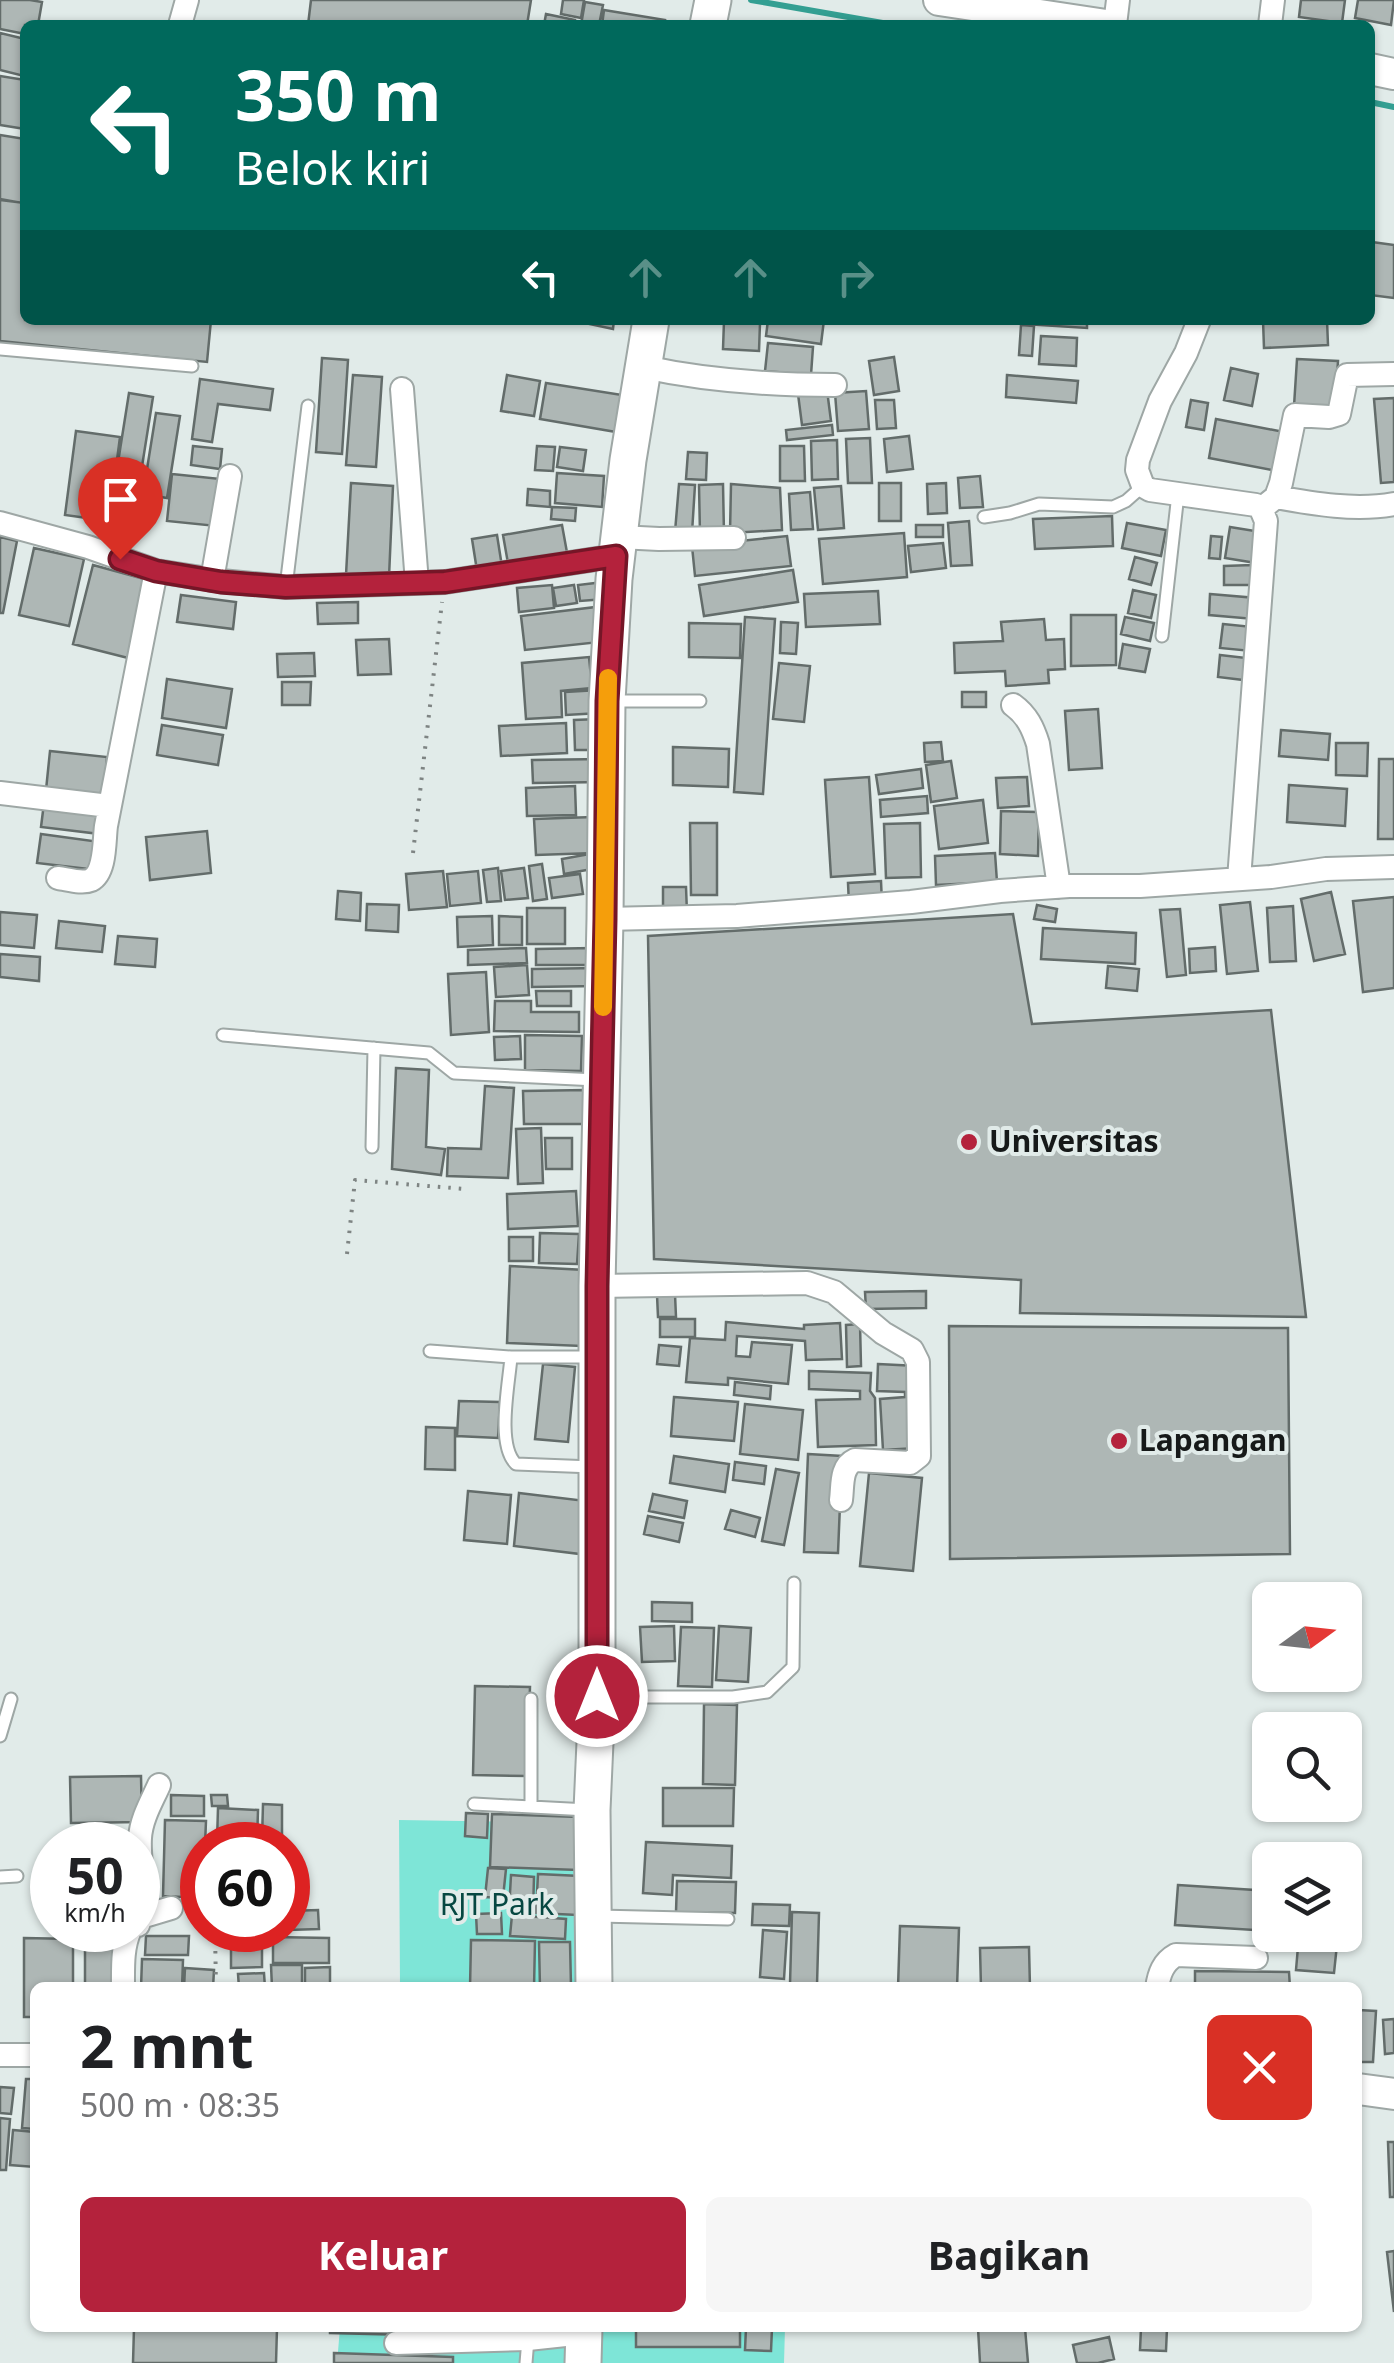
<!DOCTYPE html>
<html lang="id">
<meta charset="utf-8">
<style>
:root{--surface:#fff;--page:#f6f6f6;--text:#202124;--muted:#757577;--accent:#b4223c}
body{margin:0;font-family:"Noto Sans",sans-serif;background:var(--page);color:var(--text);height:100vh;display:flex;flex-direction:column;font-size:38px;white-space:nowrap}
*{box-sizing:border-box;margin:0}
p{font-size:32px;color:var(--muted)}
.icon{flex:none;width:55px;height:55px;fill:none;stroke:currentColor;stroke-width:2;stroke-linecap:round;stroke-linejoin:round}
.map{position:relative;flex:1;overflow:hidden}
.panel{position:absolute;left:30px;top:1982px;width:1332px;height:350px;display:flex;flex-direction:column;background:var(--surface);border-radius:15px;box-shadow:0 2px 8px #0004}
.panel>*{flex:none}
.banner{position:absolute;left:20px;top:20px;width:1355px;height:305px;border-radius:15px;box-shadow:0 2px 8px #0004;background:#00695c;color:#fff;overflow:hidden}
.needle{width:65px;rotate:75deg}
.fabs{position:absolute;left:1252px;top:1582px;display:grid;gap:20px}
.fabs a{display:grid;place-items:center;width:110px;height:110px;border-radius:15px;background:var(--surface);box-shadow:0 2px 8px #0004;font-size:50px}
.speed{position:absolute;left:30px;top:1822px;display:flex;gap:20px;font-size:50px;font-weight:700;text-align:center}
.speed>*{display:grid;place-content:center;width:130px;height:130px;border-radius:50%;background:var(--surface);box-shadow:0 2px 8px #0004;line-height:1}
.speed small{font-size:25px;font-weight:400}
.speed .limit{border:15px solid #d22;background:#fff;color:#111}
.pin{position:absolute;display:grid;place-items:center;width:85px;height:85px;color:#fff;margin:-102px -42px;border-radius:50% 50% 50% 0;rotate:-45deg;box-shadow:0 0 10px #0007}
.pin .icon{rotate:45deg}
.me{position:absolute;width:110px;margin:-55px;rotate:0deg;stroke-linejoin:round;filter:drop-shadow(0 0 8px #0008)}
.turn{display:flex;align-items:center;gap:35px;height:210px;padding:0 50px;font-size:45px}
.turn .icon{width:130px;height:130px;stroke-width:2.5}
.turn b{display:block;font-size:70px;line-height:85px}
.lanes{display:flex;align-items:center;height:95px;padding:0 50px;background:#0003;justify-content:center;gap:50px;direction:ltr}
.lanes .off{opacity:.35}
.round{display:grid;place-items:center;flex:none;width:105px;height:105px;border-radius:15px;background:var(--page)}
.summary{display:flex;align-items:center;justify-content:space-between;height:170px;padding:0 50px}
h1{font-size:60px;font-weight:700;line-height:75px}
.action{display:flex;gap:20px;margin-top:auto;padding:20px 50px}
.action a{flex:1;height:115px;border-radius:15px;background:var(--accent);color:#fff;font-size:40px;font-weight:700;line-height:115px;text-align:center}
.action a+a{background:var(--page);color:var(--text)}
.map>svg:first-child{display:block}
.green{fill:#7ee5d7}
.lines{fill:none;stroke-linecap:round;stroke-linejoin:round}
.stream{stroke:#339f92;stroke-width:6}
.building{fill:#aeb7b5;stroke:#636c6a;stroke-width:2.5}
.lane-casing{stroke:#9ea7a5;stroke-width:15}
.street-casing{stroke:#9ea7a5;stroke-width:26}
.secondary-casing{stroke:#9ea7a5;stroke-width:34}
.primary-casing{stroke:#9ea7a5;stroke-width:39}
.path{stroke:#7e8483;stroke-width:4;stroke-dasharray:2.5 8;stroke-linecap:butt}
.lane{stroke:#fff;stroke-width:11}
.street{stroke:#fff;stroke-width:22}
.secondary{stroke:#fff;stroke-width:30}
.primary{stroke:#fff;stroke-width:35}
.route-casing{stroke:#751627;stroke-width:25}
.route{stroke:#b4223c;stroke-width:18}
.slow{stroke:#f59e0b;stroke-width:18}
.poi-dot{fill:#b4223c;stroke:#e1ebe9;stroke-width:4}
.labels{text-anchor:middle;stroke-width:8;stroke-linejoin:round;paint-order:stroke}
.poi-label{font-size:30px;font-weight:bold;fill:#161919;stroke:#e1ebe9;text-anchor:start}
.park-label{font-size:30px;fill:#064741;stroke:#e1ebe9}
</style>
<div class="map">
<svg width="1394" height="2363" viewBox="0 0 1394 2363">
<rect width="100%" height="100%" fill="#e1ebe9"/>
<path class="green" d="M399,1820L592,1823L589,1987H400Z
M340,2328H785L784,2363H337Z"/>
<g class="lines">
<path class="stream" d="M751,0L894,25
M1370,102L1394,107"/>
</g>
<path class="building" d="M0,0H30L42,2L38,25H25V34L0,29Z
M311,0H531L527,25H308Z
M563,0H584L581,18L561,14Z
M1301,0H1345L1342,23L1299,17Z
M1358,0H1394L1391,25L1355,18Z
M585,2L603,5L599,25H581Z
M604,10L665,20L664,25H602Z
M546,14L575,20V25H544Z
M0,33L25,39L24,76L0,70Z
M0,76L25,80V129L0,125Z
M0,135L25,139V184L22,203L0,199Z
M0,200L25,203V320H211L207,362L0,341Z
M1372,242L1394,245V298L1370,295Z
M571,320H614L613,329Z
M768,320H824L821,344L766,336Z
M1006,320H1087V328L1006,323Z
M1263,320H1327L1328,345L1264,348Z
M724,321L760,323L759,351L723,349Z
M1021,325L1034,326L1032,356L1019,355Z
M1041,336L1077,338L1076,366L1039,364Z
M768,343L813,347L811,375L765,371Z
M894,357L899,391L874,395L869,361Z
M322,358L348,360L342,454L316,452Z
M1297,359L1338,361L1335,409L1294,406Z
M1231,368L1258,374L1252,406L1224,400Z
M353,375L382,377L376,467L346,465Z
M507,375L540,381L534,416L501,411Z
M1007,375L1078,381L1076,403L1006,397Z
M200,379L273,389L270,410L218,404L212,442L192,439Z
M546,383L622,395L616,432L540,419Z
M827,390L831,421L802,425L798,394Z
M866,391L869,429L838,431L835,393Z
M129,393L153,397L140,479L116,475Z
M1394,398V482L1381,483L1374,399Z
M875,400H894L896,428L877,429Z
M1191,400L1208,403L1204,430L1186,427Z
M156,413L180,416L167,498L143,494Z
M1216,419L1284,432L1277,471L1209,458Z
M832,425L833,435L787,440L786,430Z
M76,431L120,437L109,521L65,515Z
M909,436L913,469L887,472L884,439Z
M870,438L872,483H848L846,439Z
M837,440L838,479L812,480L811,441Z
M193,446L222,449L220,469L191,465Z
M537,446L555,447L553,471L535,470Z
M780,446H804L805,481H780Z
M560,447L586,450L583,471L557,467Z
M688,452L707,453L706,480L686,479Z
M557,473L604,476L602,507L555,503Z
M172,474L221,479L216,526L167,521Z
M980,476L983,507L960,508L958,478Z
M351,483L393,486L389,577L346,575Z
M879,483H901V521H879Z
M946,483L947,513L928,514L927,484Z
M679,484L695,485L692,533L675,532Z
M723,484L724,534H700L699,485Z
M731,484L780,488L782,530L730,533Z
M841,486L844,528L818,530L814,488Z
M528,489L550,491V507L527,505Z
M810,492L813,529L791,530L789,494Z
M552,507L576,508L575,521L551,519Z
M1112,516L1113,546L1035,549L1033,519Z
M969,521L972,565L951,566L948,523Z
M1127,523L1166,530L1161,556L1122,548Z
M562,525L568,558L509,569L503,535Z
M916,525H943V537H916Z
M1230,527L1261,532L1256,563L1225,558Z
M904,533L907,577L823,584L819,539Z
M497,535L503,573L478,577L472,539Z
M787,536L791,566L695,576L692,546Z
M1211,536L1222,537L1220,559L1209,558Z
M0,537L17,541L3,613H0Z
M943,543L946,568L911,572L908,546Z
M34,548L84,559L69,626L19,615Z
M1135,557L1157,563L1151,585L1129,579Z
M93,565L148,580L128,658L73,644Z
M1252,565V585H1224V566Z
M793,570L798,602L704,616L699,585Z
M604,582L605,599L580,601L578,585Z
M552,585L554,608L519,612L517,588Z
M574,585L577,603L556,606L553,588Z
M1133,590L1156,595L1151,618L1128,613Z
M878,591L880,624L806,627L804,594Z
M1210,594L1256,598L1254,619L1209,615Z
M181,595L236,602L233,629L177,622Z
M358,602V623L318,624L317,603Z
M596,607L600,642L525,650L521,616Z
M1071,615H1116V665L1071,666Z
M745,617L775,619L763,794L734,792Z
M1125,617L1154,623L1150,641L1121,634Z
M1044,619L1046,640L1064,639L1065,669L1048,670L1049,683L1006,686L1005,671L955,673L954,643L1003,641L1001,622Z
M781,622L798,623L796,654L780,653Z
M689,623L741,624L740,658L689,657Z
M1223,624L1253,627L1251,651L1220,648Z
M389,639L391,674L358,675L356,640Z
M1123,644L1150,649L1145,672L1119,668Z
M314,653L315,676L278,677L277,654Z
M1220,655L1255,659L1252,681L1218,677Z
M589,657L592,688L561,691L562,717L526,719L522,663Z
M779,663L810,666L804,722L773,719Z
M167,679L232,689L226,728L162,718Z
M282,682H311L310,705H282Z
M599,690L600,713L566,715L565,692Z
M962,692H986V707H962Z
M1098,709L1102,768L1069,770L1065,711Z
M599,719L600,750H575L574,720Z
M566,723L567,753L501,756L499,726Z
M162,725L223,735L218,765L157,755Z
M1281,730L1330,734L1328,760L1279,756Z
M941,742L943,761L925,762L924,743Z
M1336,743H1368L1367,776L1336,775Z
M673,747L729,749L728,787L673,785Z
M50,751L107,757L104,796L46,790Z
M602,759L603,782L533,783L532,760Z
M1379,759H1394V839H1378Z
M951,761L957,798L931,802L926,765Z
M921,769L923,788L879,794L876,775Z
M869,777L875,874L831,877L825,780Z
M1027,777L1029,806L998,808L996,778Z
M1289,785L1347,789L1345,826L1287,822Z
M575,786L576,815L527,816L526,788Z
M927,796L928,813L881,817L880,800Z
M983,800L988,843L939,849L934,806Z
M44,803L103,810L100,834L41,827Z
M1001,811L1039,812L1038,856L1000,854Z
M593,817L595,853L536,855L534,819Z
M690,823H717V895H691Z
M920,823L921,877L886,878L884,824Z
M207,831L211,873L150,880L146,837Z
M41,834L100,842L97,870L37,863Z
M595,853L598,868L564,874L562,859Z
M995,853L997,882L936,885L935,856Z
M542,864L547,899L533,901L529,866Z
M498,868L501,901L487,902L483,870Z
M524,868L528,898L505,900L501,871Z
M443,871L447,907L409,910L406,874Z
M478,871L481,903L450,906L447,874Z
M580,874L583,894L552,898L549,878Z
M881,881L882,903L849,905L848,883Z
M663,887H686L687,913L663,914Z
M338,891L361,893L360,921L336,919Z
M1331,892L1345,954L1314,961L1301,899Z
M1394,897V988L1363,992L1353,901Z
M1250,902L1258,971L1227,974L1220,905Z
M367,904L399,905L398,932L366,930Z
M1037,905L1057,909L1055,922L1034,919Z
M1293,906L1296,961L1270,962L1267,908Z
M527,908H565V944H527Z
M1180,909L1186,975L1167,977L1160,910Z
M0,912L37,915L34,948L0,945Z
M1013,914L1032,1024L1271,1010L1306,1317L1020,1313L1021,1280L654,1259L648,936Z
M492,916L493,945L458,947L457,917Z
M499,916L522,917V945H499Z
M59,921L105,926L102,952L56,948Z
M1043,928L1136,933L1135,964L1041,959Z
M118,936L157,939L155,967L115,964Z
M1215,947L1216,971L1190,973L1189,949Z
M526,948L527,963L468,965V950Z
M593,948V965H536V949Z
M0,954L40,957L39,981L0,977Z
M527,965L529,995L496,997L494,967Z
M1108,966L1139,969L1137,991L1106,988Z
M597,968V986L532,987V969Z
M486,972L489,1032L451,1035L448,974Z
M536,991H571V1006H537Z
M495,1001H531V1012H579V1032L494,1031Z
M525,1035L582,1036L581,1071L525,1070Z
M520,1036L521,1059L495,1060L494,1037Z
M396,1068L429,1070L426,1147L445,1149L441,1175L392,1169Z
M485,1086L514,1088L508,1178L447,1176L448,1148L481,1149Z
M586,1090L587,1124H524L523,1091Z
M541,1128L543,1183L518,1184L516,1129Z
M545,1138H572V1169H546Z
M576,1191L578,1226L508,1229L507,1194Z
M540,1233L579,1234L577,1264L539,1263Z
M509,1237H533V1261H509Z
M510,1266L585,1270L582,1346L507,1343Z
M926,1291V1308L866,1309L865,1292Z
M675,1294L676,1317H658L657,1295Z
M660,1319H695V1337H660Z
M726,1322L804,1329V1325L840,1323L842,1359L806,1360L805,1341L737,1336L736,1356L750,1357L752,1342L792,1345L788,1384L728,1378V1385L686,1382L690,1338L725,1340Z
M860,1324L861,1366L847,1367L846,1325Z
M949,1326L1288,1328L1290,1554L950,1559Z
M659,1345L681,1347L679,1366L657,1364Z
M543,1364L575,1367L568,1442L535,1439Z
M878,1364L917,1366V1448L883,1450L880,1399L905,1397V1392L877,1391Z
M809,1371L871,1373L870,1391L875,1398L876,1445L818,1447L816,1400L860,1399V1391L809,1389Z
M735,1382L771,1386L770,1399L734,1395Z
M674,1397L738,1402L734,1441L671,1436Z
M459,1401L500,1402L498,1438L457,1436Z
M745,1404L803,1410L798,1460L740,1454Z
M426,1427L455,1428V1470L425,1469Z
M808,1454L842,1456L838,1553L804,1552Z
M674,1456L729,1464L725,1492L670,1483Z
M735,1462L766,1466L764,1484L733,1480Z
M776,1469L799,1473L784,1545L762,1541Z
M869,1473L922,1478L913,1571L860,1566Z
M468,1491L511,1495L507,1544L464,1540Z
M519,1493L586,1501L580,1554L514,1546Z
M653,1494L687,1501L684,1518L649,1511Z
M731,1510L760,1518L755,1537L725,1529Z
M648,1516L683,1523L679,1542L644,1534Z
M652,1602L692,1603V1622L652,1621Z
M674,1626L675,1661L642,1662L640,1627Z
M719,1626L751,1628L748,1682L716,1680Z
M681,1627L714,1628L712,1687L678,1686Z
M475,1686L530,1687L527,1776L473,1775Z
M704,1704L737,1705L735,1785L703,1784Z
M141,1776L142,1822L71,1823L70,1777Z
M663,1788H734L733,1826H663Z
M171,1795L204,1796V1816H171Z
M211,1795H227L228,1806H212Z
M263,1804L282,1805V1841L262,1840Z
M218,1808L258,1810L257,1843L217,1841Z
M466,1813L488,1814L487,1838L465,1836Z
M492,1814L579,1817L578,1870L490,1867Z
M165,1820L206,1821L205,1845H202V1898L163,1896Z
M646,1842L732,1846L731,1878L673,1875L672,1895L643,1893Z
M488,1868L506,1869L503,1898L485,1897Z
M538,1874L580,1876L578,1915L536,1913Z
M511,1875L534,1877L533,1912L509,1911Z
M677,1881L736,1882L735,1913L676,1912Z
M1178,1885L1270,1891V1931L1175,1925Z
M753,1904L790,1905L789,1926L752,1925Z
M318,1910L319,1929L288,1930V1911Z
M792,1912L819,1913L817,1985L790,1984Z
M501,1913L502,1934H477L476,1914Z
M512,1915L566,1919L565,1939L510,1936Z
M900,1926L959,1928L957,1988H898Z
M93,1930H122L121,1944L93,1945Z
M763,1930L787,1932L784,1979L760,1977Z
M231,1931H262V1967L231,1968Z
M1299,1935H1338L1334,1973L1296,1970Z
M146,1936H189L188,1955H145Z
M273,1937L329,1938V1963H273Z
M24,1938L73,1939V1988H35V2017H24Z
M471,1940L535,1941L534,1988H470Z
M539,1942H570L571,1987L540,1988Z
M1029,1947L1030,1988H981L980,1948Z
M85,1948H121V1984L85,1983Z
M142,1959L183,1960L182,1988H141Z
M271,1965H302V1988H272Z
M330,1967V1988H305V1968Z
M185,1968L214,1970L213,1988H184Z
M1195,1971L1289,1972L1290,1988H1195Z
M264,1973L265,1988H239L238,1974Z
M1358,2010L1376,2011L1373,2062H1358Z
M1394,2019V2053L1385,2054L1383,2020Z
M26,2079H35V2129L22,2128Z
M0,2087L14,2088L11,2114L0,2113Z
M0,2118L10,2119L6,2170H0Z
M13,2130L35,2132V2167L10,2165Z
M1388,2142H1394V2197H1390Z
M1394,2251V2312L1387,2252Z
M134,2328H277L276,2363H133Z
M330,2328H449V2336L330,2333Z
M636,2328H740V2347H636Z
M746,2328H772L771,2351L745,2350Z
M978,2328H1025L1028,2363H980Z
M1141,2328H1167L1166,2351L1140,2350Z
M1109,2337L1114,2359L1098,2363H1077L1073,2345Z
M334,2353L453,2357V2363H334Z"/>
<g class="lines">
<g class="lane-casing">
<path id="lane" d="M0,349L192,366
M984,517L1010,513L1039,504L1113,507L1126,501L1143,486
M286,587L308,406
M1162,636L1178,494
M611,701H700
M223,1035L429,1053L454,1073L597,1080
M372,1147L374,1048
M430,1351L511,1357H592
M511,1357C509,1384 496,1445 516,1464L593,1467
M601,1697H733L767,1692L793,1667L794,1583
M531,1699V1807
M0,1736L11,1699
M474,1804L588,1810
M0,1877L17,1876
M598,1916L728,1919
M526,2363L528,2339"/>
</g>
<g class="street-casing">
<path id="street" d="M180,25L187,0
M1115,25L1118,0
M1270,25L1273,0
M1199,320L1186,353L1160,401L1138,460L1137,470L1143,486L1150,490L1256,505L1261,509L1266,521L1239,879
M644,367C708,381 770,385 835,385
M402,389L417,583
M1276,497C1314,504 1356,511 1394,504
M1261,509L1276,497L1281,483L1295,415L1329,417L1339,414L1347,375L1394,374
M0,523L88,547L156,571L221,581L286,587L445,582L616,556
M619,537L659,539L734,538
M212,580L230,476
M1013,705C1027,715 1033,728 1038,744L1059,887
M0,793L109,806
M58,878C67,879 82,884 91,880C106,872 104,840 106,826L156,571
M605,919L737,916L911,902L1000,891L1069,886H1140L1271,877L1326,869L1394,867
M597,1286L807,1283L834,1292L883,1333L912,1350L918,1362L919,1456L910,1463L855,1460C840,1467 843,1486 841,1500
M141,1917L171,1908
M138,1925C150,1898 138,1867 140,1838C141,1819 152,1801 159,1785
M123,1988C123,1968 122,1947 130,1930
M1157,1988C1159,1974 1163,1962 1176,1955L1256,1958
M0,2055H35
M396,2343L528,2339L584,2333"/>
</g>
<g class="secondary-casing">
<path id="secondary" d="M939,0L1106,25
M1370,69L1394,74
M1358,2089L1394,2094"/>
</g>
<g class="primary-casing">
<path id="primary" d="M708,25L713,0
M594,1988L592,1810L597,1697V1286L605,919L607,701L614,579L628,460L651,320
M583,2363L584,2328"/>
</g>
<path class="path" d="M413,853L442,602
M347,1254L355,1180L465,1189
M287,1845V1843
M215,1930L216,1988"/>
<use href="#lane" class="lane"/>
<use href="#street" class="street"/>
<use href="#secondary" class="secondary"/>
<use href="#primary" class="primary"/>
</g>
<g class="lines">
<g class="route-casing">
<path id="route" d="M120,559L156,571L221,582L286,587L445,582L616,556L607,701L605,919L597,1286V1696"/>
</g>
<use href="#route" class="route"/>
<path class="slow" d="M603,1007L608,678"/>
</g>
<g class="poi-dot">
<circle cx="969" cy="1142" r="10"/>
<circle cx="1119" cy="1441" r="10"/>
</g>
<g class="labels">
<g class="poi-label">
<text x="989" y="1152">Universitas</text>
<text x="1139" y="1451">Lapangan</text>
</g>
<g class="park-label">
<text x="497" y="1915">RJT Park</text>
</g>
</g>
</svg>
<div class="fabs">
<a><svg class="needle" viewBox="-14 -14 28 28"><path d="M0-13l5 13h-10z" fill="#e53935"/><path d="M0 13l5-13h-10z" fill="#757577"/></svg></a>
<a><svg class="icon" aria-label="search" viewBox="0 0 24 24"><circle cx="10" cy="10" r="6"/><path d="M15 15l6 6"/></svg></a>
<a><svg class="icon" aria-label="layers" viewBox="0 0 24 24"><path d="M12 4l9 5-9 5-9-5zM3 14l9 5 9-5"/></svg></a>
</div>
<div class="speed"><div>50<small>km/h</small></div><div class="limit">60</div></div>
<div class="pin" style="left:120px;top:559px;background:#d93025"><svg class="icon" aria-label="arrive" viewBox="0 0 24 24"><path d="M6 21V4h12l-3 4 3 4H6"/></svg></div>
<svg class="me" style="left:597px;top:1696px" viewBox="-20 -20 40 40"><circle r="17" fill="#b4223c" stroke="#fff" stroke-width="3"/><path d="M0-11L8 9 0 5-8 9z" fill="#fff"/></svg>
<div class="banner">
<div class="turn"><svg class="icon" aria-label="left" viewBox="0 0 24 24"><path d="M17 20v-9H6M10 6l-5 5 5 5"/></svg><div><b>350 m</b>Belok kiri</div></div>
<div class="lanes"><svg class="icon" aria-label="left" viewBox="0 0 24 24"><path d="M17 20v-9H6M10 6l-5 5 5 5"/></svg><svg class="icon off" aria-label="ahead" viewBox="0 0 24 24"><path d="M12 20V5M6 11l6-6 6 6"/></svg><svg class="icon off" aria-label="ahead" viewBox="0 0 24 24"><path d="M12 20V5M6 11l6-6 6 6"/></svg><svg class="icon off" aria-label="right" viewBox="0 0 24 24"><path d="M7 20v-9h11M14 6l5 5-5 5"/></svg></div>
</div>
<section class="panel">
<div class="summary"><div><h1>2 mnt</h1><p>500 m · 08:35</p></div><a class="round" style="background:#d93025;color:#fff"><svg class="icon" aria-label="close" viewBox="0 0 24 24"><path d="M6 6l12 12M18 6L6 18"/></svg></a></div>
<div class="action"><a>Keluar</a><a>Bagikan</a></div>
</section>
</div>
